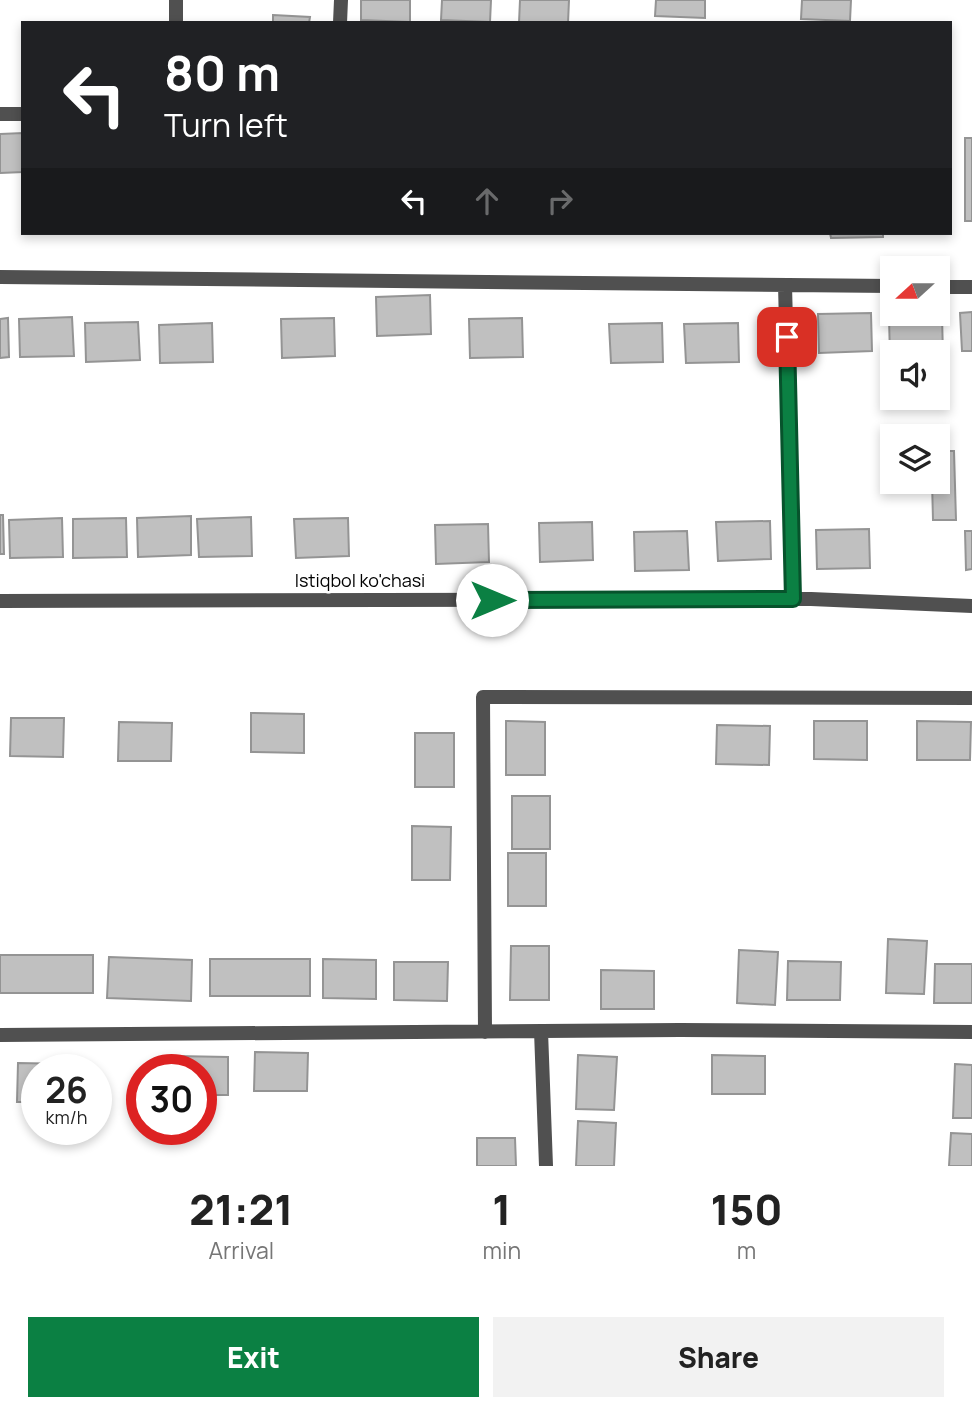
<!DOCTYPE html>
<style>
:root{--surface:#fff;--page:#f2f2f2;--text:#222;--muted:#767676;--accent:#0b8043}
body{margin:0;font-family:Manrope,sans-serif;background:var(--page);color:var(--text);height:100vh;display:flex;flex-direction:column;font-size:26px;white-space:nowrap}
*{box-sizing:border-box;margin:0}
p{font-size:23px;color:var(--muted)}
.icon{flex:none;width:38px;height:38px;fill:none;stroke:currentColor;stroke-width:2;stroke-linecap:round;stroke-linejoin:round}
.map{position:relative;height:1166px;overflow:hidden}
.side{display:flex;flex-direction:column;background:var(--surface);flex:1}
.side>*{flex:none}
.guide{position:absolute;left:21px;top:21px;width:931px;height:214px;border-radius:0px;box-shadow:0 4px 10px #0003;background:#202124;color:#fff;overflow:hidden}
.needle{width:46px;rotate:249deg}
.fabs{position:absolute;left:880px;top:256px;display:grid;gap:14px}
.fabs a{display:grid;place-items:center;width:70px;height:70px;border-radius:0px;background:var(--surface);box-shadow:0 4px 10px #0003;font-size:35px}
.speed{position:absolute;left:21px;top:1054px;display:flex;gap:14px;font-size:35px;font-weight:700;text-align:center}
.speed>*{display:grid;place-content:center;width:91px;height:91px;border-radius:50%;background:var(--surface);box-shadow:0 4px 10px #0003;line-height:1}
.speed small{font-size:18px;font-weight:400}
.speed .limit{border:10px solid #d22;background:#fff;color:#111}
.pin{position:absolute;display:grid;place-items:center;width:60px;height:60px;color:#fff;margin:-30px;border-radius:14px;box-shadow:0 4px 10px #0006}
.me{position:absolute;width:77px;margin:-38px;rotate:90deg;stroke-linejoin:round;filter:drop-shadow(0 0 5px #0008)}
.turn{display:flex;align-items:center;gap:24px;height:147px;padding:0 28px;font-size:32px}
.turn .icon{width:91px;height:91px;stroke-width:2.5}
.turn b{display:block;font-size:49px;line-height:60px}
.lanes{display:flex;align-items:center;height:66px;padding:0 28px;background:#0003;justify-content:center;gap:35px;direction:ltr}
.lanes .off{opacity:.35}
.eta{display:flex;justify-content:space-evenly;align-items:center;height:119px;text-align:center}
.eta b{font-size:42px;font-weight:800;line-height:49px}
.cta{display:flex;gap:14px;margin-top:auto;padding:14px 28px}
.cta a{flex:1;height:80px;border-radius:0px;background:var(--accent);color:#fff;font-size:28px;font-weight:800;line-height:80px;text-align:center}
.cta a+a{background:var(--page);color:var(--text)}
.map>svg:first-child{display:block}
.building{fill:#c0c0c0;stroke:#949494;stroke-width:2}
.lines{fill:none;stroke-linecap:round;stroke-linejoin:round}
.minor{stroke:#505050;stroke-width:14}
.route-casing{stroke:#07532c;stroke-width:18}
.route{stroke:#0b8043;stroke-width:12}
.labels{text-anchor:middle;stroke-width:5;stroke-linejoin:round;paint-order:stroke}
.street-label{font-size:18px;fill:#000;stroke:#fff}
</style>
<div class="map">
<svg width="972" height="1166" viewBox="0 0 972 1166">
<rect width="100%" height="100%" fill="#fff"/>
<path class="building" d="M361,0H410V22L361,20Z
M442,0H491L490,22L441,20Z
M520,0H569L568,23H519Z
M656,0H705V18L655,16Z
M802,0H851L850,21L801,19Z
M273,15L310,17L309,23H273Z
M23,133V172L0,173V134Z
M965,138H972V221H965Z
M830,233H883V237L831,238Z
M430,295L431,334L377,336L376,297Z
M972,312V351H962L960,313Z
M871,313L872,351L819,353L818,314Z
M942,316L943,355H938V352H892V356H890L889,318Z
M72,317L74,356L20,357L19,319Z
M8,318L9,357L0,358V319Z
M334,318L335,356L282,358L281,319Z
M522,318L523,357L470,358L469,319Z
M138,322L140,360L86,362L85,323Z
M212,323L213,362L160,363L159,325Z
M662,323L663,362L611,363L609,324Z
M738,323L739,362L686,363L684,324Z
M938,451H954L956,520H933L932,481H938Z
M0,515H3L4,554H0Z
M191,516V555L138,557L137,518Z
M251,517L252,556L199,557L197,519Z
M62,518L63,557L10,558L9,520Z
M126,518L127,557L73,558V519Z
M348,518L349,556L296,558L294,519Z
M770,521L771,559L718,561L716,522Z
M592,522L593,560L540,562L539,523Z
M488,524L489,562L436,564L435,525Z
M869,529L870,568L817,569L816,530Z
M687,531L689,570L635,571L634,532Z
M965,531H972V569L966,570Z
M251,713L304,714V753L251,752Z
M11,718H64L63,757L10,756Z
M506,721L545,722V775H506Z
M814,721H867V760L814,759Z
M917,721L971,722L970,760H917Z
M119,722L172,723L171,761H118Z
M717,725L770,726L769,765L716,764Z
M415,733H454V787H415Z
M512,796H550V849H512Z
M412,826L451,827L450,880H412Z
M508,853H546V906H508Z
M888,939L927,941L924,994L886,993Z
M511,946H549V1000H510Z
M739,950L778,952L775,1005L737,1003Z
M0,955H93V993H0Z
M109,957L192,960L191,1001L107,998Z
M210,959H310V996H210Z
M323,959L376,960V999L323,998Z
M788,961L841,962L840,1000H787Z
M394,962H448L447,1001L394,1000Z
M935,964H972V1003H934Z
M601,970L654,971V1009H601Z
M255,1052L308,1053L307,1091H254Z
M578,1055L617,1057L614,1110L576,1109Z
M712,1055L765,1056V1094H712Z
M175,1056L228,1057V1095H201V1069H175Z
M18,1063L71,1064V1069H37V1102H17Z
M955,1064L972,1065V1118H953Z
M578,1121L616,1123L614,1166H576Z
M951,1133L972,1134V1166H949Z
M477,1138H515L516,1166H477Z"/>
<g class="lines">
<path class="minor" d="M176,23V0
M340,23L341,0
M0,114H23
M0,277L892,286
M785,285L793,599
M938,287H972
M0,601L811,599L972,606
M541,1031L546,1166
M485,1032L483,697L972,698
M0,1035L680,1030L972,1032"/>
</g>
<g class="lines">
<g class="route-casing">
<path id="route" d="M492,600L793,599L787,337"/>
</g>
<use href="#route" class="route"/>
</g>
<g class="labels">
<g class="street-label">
<text x="360" y="587">Istiqbol ko'chasi</text>
</g>
</g>
</svg>
<div class="fabs">
<a><svg class="needle" viewBox="-14 -14 28 28"><path d="M0-13l5 13h-10z" fill="#e53935"/><path d="M0 13l5-13h-10z" fill="#767676"/></svg></a>
<a><svg class="icon" aria-label="sound" viewBox="0 0 24 24"><path d="M4 9h4l5-4v14l-5-4H4zM17 9q2 3 0 6"/></svg></a>
<a><svg class="icon" aria-label="layers" viewBox="0 0 24 24"><path d="M12 4l9 5-9 5-9-5zM3 14l9 5 9-5"/></svg></a>
</div>
<div class="speed"><div>26<small>km/h</small></div><div class="limit">30</div></div>
<div class="pin" style="left:787px;top:337px;background:#d93025"><svg class="icon" aria-label="arrive" viewBox="0 0 24 24"><path d="M6 21V4h12l-3 4 3 4H6"/></svg></div>
<svg class="me" style="left:492px;top:600px" viewBox="-20 -20 40 40"><circle r="19" fill="#fff"/><path d="M0-13L10 11 0 6-10 11z" fill="#0b8043"/></svg>
<div class="guide">
<div class="turn"><svg class="icon" aria-label="left" viewBox="0 0 24 24"><path d="M17 20v-9H6M10 6l-5 5 5 5"/></svg><div><b>80 m</b>Turn left</div></div>
<div class="lanes"><svg class="icon" aria-label="left" viewBox="0 0 24 24"><path d="M17 20v-9H6M10 6l-5 5 5 5"/></svg><svg class="icon off" aria-label="ahead" viewBox="0 0 24 24"><path d="M12 20V5M6 11l6-6 6 6"/></svg><svg class="icon off" aria-label="right" viewBox="0 0 24 24"><path d="M7 20v-9h11M14 6l5 5-5 5"/></svg></div>
</div>
</div>
<section class="side">
<div class="eta">
<div><b>21:21</b><p>Arrival</p></div>
<div><b>1</b><p>min</p></div>
<div><b>150</b><p>m</p></div>
</div>
<div class="cta"><a>Exit</a><a>Share</a></div>
</section>
